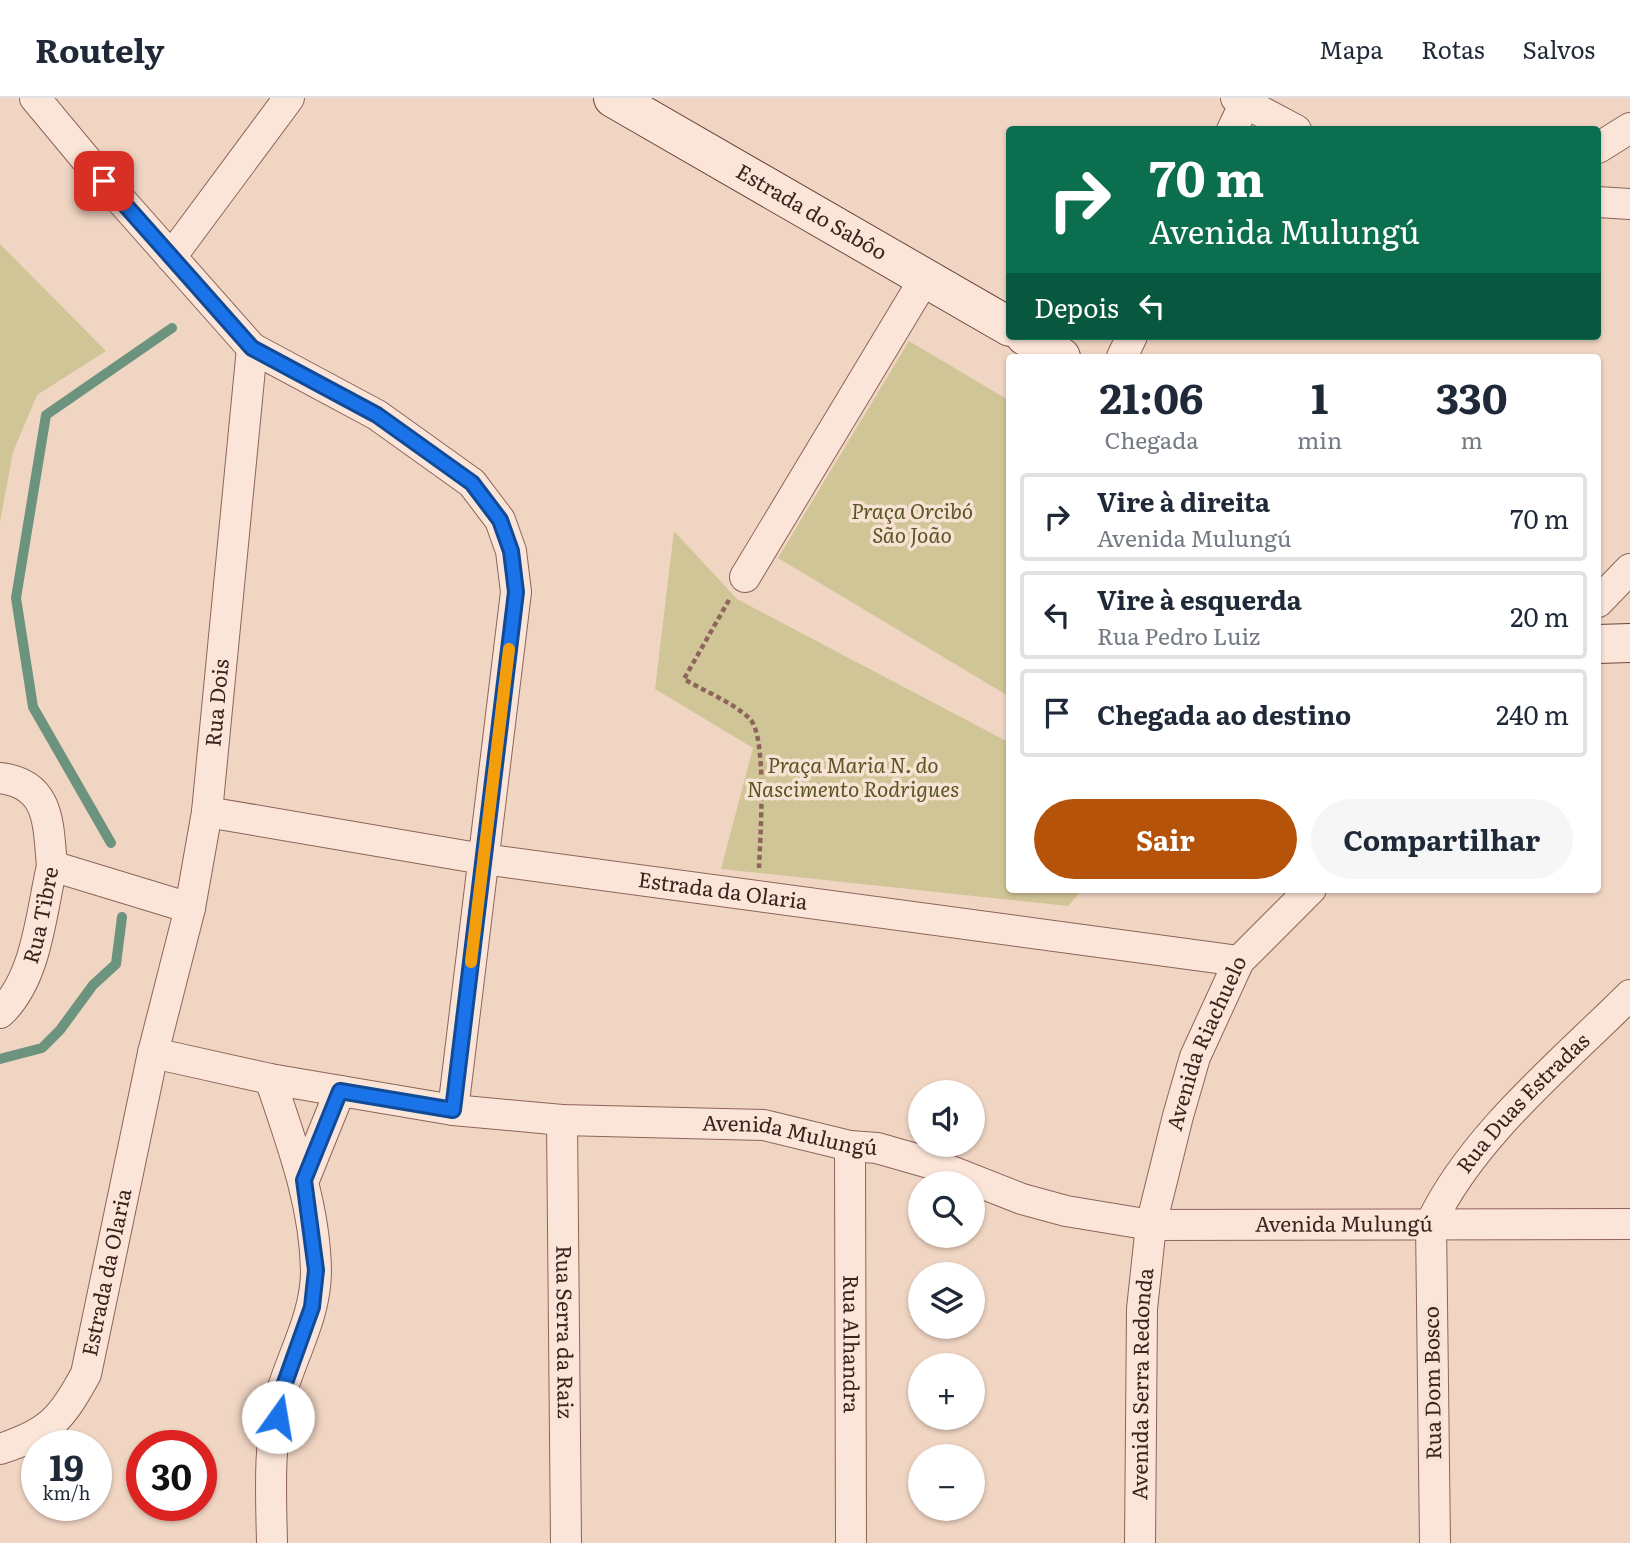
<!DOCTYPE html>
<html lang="pt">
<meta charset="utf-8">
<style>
:root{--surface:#fff;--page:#f6f6f7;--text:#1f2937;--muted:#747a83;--line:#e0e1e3;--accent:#b45309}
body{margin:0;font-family:Literata,serif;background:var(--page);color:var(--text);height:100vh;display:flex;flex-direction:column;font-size:26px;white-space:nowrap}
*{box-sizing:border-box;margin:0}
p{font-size:23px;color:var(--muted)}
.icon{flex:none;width:38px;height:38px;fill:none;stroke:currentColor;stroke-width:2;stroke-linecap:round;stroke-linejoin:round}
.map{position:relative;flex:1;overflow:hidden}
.side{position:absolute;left:1006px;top:256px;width:595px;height:539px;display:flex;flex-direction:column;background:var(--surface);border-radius:7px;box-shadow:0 2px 5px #0004}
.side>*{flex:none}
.guide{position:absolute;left:1006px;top:28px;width:595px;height:214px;border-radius:7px;box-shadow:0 2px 5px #0004;background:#0b6e4f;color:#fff;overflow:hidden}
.fabs{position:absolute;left:908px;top:982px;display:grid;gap:14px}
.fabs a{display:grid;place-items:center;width:77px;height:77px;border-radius:50%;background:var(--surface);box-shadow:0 2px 5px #0004;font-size:35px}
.speed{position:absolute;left:21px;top:1332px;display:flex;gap:14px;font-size:35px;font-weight:700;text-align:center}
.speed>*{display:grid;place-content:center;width:91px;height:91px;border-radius:50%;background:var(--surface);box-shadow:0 2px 5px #0004;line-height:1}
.speed small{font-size:18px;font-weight:400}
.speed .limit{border:10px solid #d22;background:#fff;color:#111}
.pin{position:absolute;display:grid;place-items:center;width:60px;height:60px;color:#fff;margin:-30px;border-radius:14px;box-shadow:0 4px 10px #0006}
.me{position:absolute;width:77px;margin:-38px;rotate:13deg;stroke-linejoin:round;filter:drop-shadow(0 0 5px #0008)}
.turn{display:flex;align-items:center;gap:24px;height:147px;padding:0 28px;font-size:32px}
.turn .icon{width:91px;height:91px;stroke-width:2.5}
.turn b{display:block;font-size:49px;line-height:60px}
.then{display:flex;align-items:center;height:66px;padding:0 28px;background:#0003;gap:14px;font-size:26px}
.eta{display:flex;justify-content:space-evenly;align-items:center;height:119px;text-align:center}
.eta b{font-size:42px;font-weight:700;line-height:49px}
.primary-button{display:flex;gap:14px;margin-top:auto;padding:14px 28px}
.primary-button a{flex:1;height:80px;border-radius:42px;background:var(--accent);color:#fff;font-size:28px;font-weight:700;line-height:80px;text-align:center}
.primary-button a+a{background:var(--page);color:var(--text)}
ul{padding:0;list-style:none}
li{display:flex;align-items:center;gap:21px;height:88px;margin:0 14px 10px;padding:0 14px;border:4px solid var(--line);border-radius:7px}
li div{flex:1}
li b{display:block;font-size:26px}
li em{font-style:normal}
header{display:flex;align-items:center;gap:42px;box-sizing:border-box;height:98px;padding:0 35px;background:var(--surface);border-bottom:2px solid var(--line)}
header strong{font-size:33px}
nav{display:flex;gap:38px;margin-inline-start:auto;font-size:24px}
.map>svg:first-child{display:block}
.green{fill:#d0c596}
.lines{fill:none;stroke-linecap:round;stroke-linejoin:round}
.stream{stroke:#6c937d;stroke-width:10}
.street-casing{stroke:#8d6459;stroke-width:32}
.secondary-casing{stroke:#6f453c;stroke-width:40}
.path{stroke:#8d6459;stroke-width:4.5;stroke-dasharray:5 3.5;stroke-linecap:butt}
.street{stroke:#fbe5d8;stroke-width:30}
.secondary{stroke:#fbe5d8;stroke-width:38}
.route-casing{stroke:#114b97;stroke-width:18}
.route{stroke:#1a73e8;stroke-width:12}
.slow{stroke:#f59e0b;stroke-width:12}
.labels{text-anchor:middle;stroke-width:7;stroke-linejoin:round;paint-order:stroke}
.street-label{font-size:21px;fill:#3c231e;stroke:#f8e2d4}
.park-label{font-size:21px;font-style:italic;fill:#5a5623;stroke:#f8e2d4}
</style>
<header>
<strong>Routely</strong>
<nav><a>Mapa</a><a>Rotas</a><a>Salvos</a></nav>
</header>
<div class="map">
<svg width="1630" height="1445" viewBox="0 0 1630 1445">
<rect width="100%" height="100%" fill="#f1d5c3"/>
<path class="green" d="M0,146L106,253L37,297L13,354L0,424Z
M909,243L1010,303V599L778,460Z
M674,433L737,501L1010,645V791H1083L1068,808L721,771L753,650L655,591Z"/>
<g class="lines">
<path class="stream" d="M111,745L33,609L16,500L46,317L172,230
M0,961L42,950L60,932L93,887L116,866L122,819"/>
<g class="street-casing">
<g id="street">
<path d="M35,0L104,83L252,250L377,317L472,385L500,422L511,453L516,494L453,1012"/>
<path d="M1236,0L1296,32"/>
<path d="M1232,32L1245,5"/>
<path d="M1598,50L1630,30"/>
<path d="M1598,104L1630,106"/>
<path d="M171,159L289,0"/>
<path d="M1122,259L1132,238"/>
<path d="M745,479L925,180"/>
<path d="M1598,504L1630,471"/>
<path d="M0,680C51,686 48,727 52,768"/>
<path id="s1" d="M207,714L483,761L1239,863"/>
<path id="s2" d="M0,915C37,881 41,815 52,768L190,810"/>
<path id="s3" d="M153,955L270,981L453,1012L562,1022L764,1027L850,1048L877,1050L933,1066L1022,1101L1066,1113L1151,1127L1630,1126"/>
<path d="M270,981C291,1043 315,1106 316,1173C316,1217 293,1255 281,1296C268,1342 271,1398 272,1445"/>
<path id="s4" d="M562,1022L566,1445"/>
<path id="s5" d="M850,1048L851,1445"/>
<path d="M304,1082L340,993"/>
<path id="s6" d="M0,1351C50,1335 61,1321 86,1276L153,955L190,810L207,714L252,250"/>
<path id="s7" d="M1140,1445L1142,1211L1151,1127L1178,1018L1195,959L1239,863L1311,791"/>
<path id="s8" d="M1435,1445L1431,1125C1472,1038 1563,964 1630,897"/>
</g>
</g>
<g class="secondary-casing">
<g id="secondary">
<path id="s9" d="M613,0L1010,229"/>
<path d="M1025,238L1061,259"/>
<path d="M1598,546L1630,545"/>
</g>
</g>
<path class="path" d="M729,502L684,581C704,593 732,604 749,620C768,636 760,742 759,770"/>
<use href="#street" class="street"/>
<use href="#secondary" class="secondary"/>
</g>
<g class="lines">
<g class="route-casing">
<path id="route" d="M104,83L252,250L377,317L472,385L500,422L511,453L516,494L453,1012L340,993L304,1082L316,1172L312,1209L281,1296L278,1319"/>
</g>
<use href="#route" class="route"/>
<path class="slow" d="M471,864L509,551"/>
</g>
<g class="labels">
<g class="street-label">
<text dy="7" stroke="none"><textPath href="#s9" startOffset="229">Estrada do Sabôo</textPath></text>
<text dy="7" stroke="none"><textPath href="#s6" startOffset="803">Rua Dois</textPath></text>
<text dy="7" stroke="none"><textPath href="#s1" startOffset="522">Estrada da Olaria</textPath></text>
<text dy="7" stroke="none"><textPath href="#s2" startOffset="108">Rua Tibre</textPath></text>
<text dy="7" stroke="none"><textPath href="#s7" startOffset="509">Avenida Riachuelo</textPath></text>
<text dy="7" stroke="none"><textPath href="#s8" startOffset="472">Rua Duas Estradas</textPath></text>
<text dy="7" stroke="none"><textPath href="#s3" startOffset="644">Avenida Mulungú</textPath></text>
<text dy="7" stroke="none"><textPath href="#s3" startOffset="1211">Avenida Mulungú</textPath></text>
<text dy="7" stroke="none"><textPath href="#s6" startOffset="222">Estrada da Olaria</textPath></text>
<text dy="7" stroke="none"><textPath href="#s4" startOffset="212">Rua Serra da Raiz</textPath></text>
<text dy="7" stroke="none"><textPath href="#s5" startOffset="198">Rua Alhandra</textPath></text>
<text transform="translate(1433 1285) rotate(-91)" y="7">Rua Dom Bosco</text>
<text dy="7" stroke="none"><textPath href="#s7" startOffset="159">Avenida Serra Redonda</textPath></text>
</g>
<g class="park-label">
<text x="912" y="421">Praça Orcibó<tspan x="912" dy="24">São João</tspan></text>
<text x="853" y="675">Praça Maria N. do<tspan x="853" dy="24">Nascimento Rodrigues</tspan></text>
</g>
</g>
</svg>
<div class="fabs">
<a><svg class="icon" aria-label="sound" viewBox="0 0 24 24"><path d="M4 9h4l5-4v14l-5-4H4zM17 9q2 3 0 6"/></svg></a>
<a><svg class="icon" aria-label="search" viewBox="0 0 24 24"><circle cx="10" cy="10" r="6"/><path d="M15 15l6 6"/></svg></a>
<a><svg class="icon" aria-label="layers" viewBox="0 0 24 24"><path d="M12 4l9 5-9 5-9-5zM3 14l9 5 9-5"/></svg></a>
<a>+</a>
<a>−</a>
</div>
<div class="speed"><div>19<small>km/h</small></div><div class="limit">30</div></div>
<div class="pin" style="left:104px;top:83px;background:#d93025"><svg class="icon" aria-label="arrive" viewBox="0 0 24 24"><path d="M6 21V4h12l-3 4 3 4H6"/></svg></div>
<svg class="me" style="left:278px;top:1319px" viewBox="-20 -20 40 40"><circle r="19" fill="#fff"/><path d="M0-13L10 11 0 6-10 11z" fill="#1a73e8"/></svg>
<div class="guide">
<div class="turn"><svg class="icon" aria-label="right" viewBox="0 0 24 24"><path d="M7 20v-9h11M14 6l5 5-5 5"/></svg><div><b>70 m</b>Avenida Mulungú</div></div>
<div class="then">Depois<svg class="icon" aria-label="left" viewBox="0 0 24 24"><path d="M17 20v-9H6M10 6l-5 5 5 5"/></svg></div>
</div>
<section class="side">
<div class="eta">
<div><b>21:06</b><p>Chegada</p></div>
<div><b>1</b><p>min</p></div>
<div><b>330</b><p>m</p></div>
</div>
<ul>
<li><svg class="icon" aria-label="right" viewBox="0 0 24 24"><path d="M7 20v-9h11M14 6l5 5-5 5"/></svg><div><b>Vire à direita</b><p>Avenida Mulungú</p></div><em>70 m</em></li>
<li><svg class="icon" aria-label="left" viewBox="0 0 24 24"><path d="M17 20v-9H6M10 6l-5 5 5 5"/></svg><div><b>Vire à esquerda</b><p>Rua Pedro Luiz</p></div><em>20 m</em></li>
<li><svg class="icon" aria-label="arrive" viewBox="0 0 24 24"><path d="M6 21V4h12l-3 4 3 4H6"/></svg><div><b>Chegada ao destino</b></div><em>240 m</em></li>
</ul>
<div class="primary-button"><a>Sair</a><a>Compartilhar</a></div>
</section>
</div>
